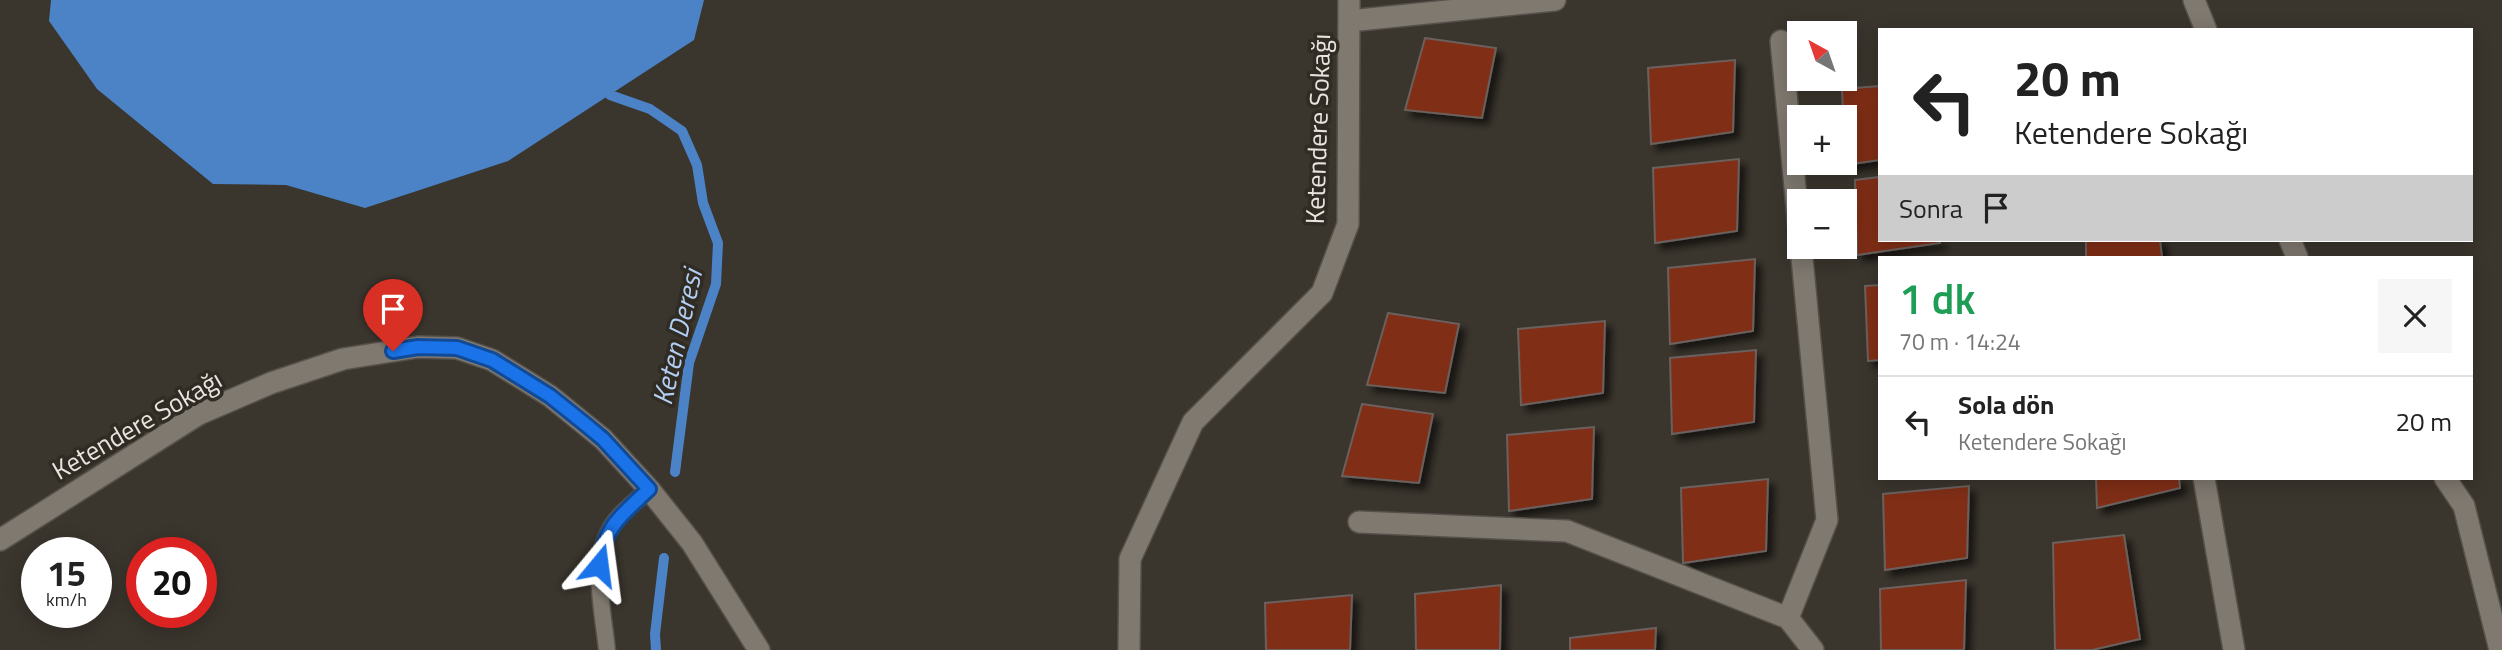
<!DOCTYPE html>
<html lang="tr">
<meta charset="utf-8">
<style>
:root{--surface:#fff;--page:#f6f6f6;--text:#222;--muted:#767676;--line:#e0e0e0}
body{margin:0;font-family:"Titillium Web",sans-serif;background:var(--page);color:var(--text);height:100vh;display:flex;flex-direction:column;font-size:26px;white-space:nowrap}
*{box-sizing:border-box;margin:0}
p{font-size:23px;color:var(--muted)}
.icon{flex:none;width:38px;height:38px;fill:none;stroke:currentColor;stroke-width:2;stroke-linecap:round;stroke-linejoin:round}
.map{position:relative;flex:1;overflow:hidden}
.details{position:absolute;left:1878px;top:256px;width:595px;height:224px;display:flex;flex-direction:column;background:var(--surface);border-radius:0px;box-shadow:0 4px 18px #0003}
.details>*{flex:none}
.banner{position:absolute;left:1878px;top:28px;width:595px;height:214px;border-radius:0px;box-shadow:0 4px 18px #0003;background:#fff;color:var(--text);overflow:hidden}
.needle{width:46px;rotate:320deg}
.tools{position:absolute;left:1787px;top:21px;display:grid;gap:14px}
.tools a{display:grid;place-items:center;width:70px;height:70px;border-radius:0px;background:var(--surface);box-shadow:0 4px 18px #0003;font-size:35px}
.speed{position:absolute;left:21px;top:537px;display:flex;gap:14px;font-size:35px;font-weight:700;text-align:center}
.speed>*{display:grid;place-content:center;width:91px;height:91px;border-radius:50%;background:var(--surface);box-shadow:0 4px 18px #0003;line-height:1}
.speed small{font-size:18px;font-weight:400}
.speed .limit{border:10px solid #d22;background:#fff;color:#111}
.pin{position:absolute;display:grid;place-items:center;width:60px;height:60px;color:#fff;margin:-72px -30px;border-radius:50% 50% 50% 0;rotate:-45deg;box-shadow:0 0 7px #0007}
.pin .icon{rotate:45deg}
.me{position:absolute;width:77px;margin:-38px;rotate:16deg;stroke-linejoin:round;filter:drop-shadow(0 0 5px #0008)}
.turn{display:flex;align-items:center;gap:24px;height:147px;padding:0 21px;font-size:32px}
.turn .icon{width:91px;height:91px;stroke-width:2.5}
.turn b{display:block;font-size:49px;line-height:60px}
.then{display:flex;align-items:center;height:66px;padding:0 21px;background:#0003;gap:14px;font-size:26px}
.round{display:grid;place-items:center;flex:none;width:74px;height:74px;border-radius:0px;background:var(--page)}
.summary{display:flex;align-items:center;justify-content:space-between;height:119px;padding:0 21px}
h1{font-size:42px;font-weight:600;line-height:52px;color:#1e9e55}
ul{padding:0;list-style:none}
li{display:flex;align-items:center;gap:21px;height:91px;padding:0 21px;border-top:2px solid var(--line)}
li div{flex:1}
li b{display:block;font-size:26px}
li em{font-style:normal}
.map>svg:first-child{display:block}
.water{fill:#4c83c7}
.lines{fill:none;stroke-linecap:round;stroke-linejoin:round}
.stream{stroke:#4c83c7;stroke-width:10}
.building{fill:#802e18;stroke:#6b605d;stroke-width:2;filter:url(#shadow)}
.lane-casing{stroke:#55504a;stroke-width:19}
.street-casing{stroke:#55504a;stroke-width:24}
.lane{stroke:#7f7970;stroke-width:16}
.street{stroke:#7f7970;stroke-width:21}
.route-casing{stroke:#114b97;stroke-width:18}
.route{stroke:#1a73e8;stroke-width:12}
.labels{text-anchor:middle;stroke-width:7;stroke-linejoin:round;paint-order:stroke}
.street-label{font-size:26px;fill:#e8e5e0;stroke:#302b23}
.water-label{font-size:28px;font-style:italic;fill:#b2cef2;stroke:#302b23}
</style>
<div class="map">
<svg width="2502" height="650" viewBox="0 0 2502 650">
<defs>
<filter id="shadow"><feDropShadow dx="6" dy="6" stdDeviation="3.5" flood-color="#0009"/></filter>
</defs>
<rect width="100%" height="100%" fill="#3a352d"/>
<path class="water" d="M51,0H704L694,40L508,161L365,208L286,185L213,184L97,89L49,21Z"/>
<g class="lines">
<path class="stream" d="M610,95L650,109L682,131L697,165L703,203L718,243L716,284L689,363L675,472
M656,650L655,634L664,558"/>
</g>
<path class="building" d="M1425,38L1496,48L1482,118L1405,110Z
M1735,60L1733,132L1651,144L1648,68Z
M1880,86V160L1845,165L1842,89Z
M1739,159L1737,231L1655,243L1653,168Z
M1880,177V240H1940V243L1857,255L1855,180Z
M2086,240H2160L2162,257H2086Z
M1755,259L1753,331L1670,344L1668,268Z
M1880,285V360L1868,361L1865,286Z
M1388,313L1459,324L1445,393L1367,385Z
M1605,321L1603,393L1521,405L1518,329Z
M1756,350L1754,422L1672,434L1670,358Z
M1362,404L1433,414L1419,483L1342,476Z
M1594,427L1592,499L1509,511L1507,435Z
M2096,478H2179L2180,488L2097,508Z
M1768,479L1766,551L1683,563L1681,488Z
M1969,486L1967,558L1885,570L1883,494Z
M2124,535L2140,639L2092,650H2055L2053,543Z
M1966,580L1964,650H1881L1880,589Z
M1501,585L1500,650H1416L1415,594Z
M1352,595L1350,650H1266L1265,603Z
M1656,628L1655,650H1570V638Z"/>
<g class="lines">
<g class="lane-casing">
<path id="lane" d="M607,650C603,609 589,559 614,523C623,510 638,500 649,489"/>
</g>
<g class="street-casing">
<path id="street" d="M2194,0L2206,30
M1349,21L1555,0
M1781,41L1799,229
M2290,240L2297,257
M1801,247L1827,520L1788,618L1813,650
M2204,478L2234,650
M2445,478L2464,506L2500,650
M1359,522L1567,531L1788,618
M0,540L199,414L271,383L343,359L418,347L457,348L492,360L550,396L603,439L649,489L692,543L759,650
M1129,650L1130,559L1193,422L1322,293L1348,224L1349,0"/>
</g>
<use href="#lane" class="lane"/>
<use href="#street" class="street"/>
</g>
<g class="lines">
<g class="route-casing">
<path id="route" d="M393,351L418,347L457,348L492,360L550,396L585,424L603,439L649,489C621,516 606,524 599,565"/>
</g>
<use href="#route" class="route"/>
</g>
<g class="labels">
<g class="street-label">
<text transform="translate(1318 129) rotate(-88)" y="9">Ketendere Sokağı</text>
<text transform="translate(137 425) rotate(-30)" y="9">Ketendere Sokağı</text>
</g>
<g class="water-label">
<text transform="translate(677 337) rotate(-77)" y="10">Keten Deresi</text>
</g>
</g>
</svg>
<div class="tools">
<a><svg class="needle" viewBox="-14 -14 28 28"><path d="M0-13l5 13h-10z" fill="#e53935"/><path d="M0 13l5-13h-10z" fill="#767676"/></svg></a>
<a>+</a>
<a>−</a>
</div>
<div class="speed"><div>15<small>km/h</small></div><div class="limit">20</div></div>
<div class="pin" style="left:393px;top:351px;background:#d93025"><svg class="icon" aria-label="arrive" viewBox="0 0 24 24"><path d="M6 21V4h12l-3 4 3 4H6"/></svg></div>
<svg class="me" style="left:599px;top:565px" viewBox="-20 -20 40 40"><path d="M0-17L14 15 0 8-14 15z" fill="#1a73e8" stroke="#fff" stroke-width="4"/></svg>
<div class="banner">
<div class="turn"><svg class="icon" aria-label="left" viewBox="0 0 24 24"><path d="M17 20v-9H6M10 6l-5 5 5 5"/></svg><div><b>20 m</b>Ketendere Sokağı</div></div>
<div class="then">Sonra<svg class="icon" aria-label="arrive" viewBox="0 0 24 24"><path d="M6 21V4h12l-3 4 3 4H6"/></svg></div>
</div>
<section class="details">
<div class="summary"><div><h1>1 dk</h1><p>70 m · 14:24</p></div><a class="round"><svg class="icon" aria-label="close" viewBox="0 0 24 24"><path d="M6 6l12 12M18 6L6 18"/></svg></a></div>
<ul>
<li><svg class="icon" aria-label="left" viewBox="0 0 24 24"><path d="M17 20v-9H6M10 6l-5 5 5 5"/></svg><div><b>Sola dön</b><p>Ketendere Sokağı</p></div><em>20 m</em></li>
</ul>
</section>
</div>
